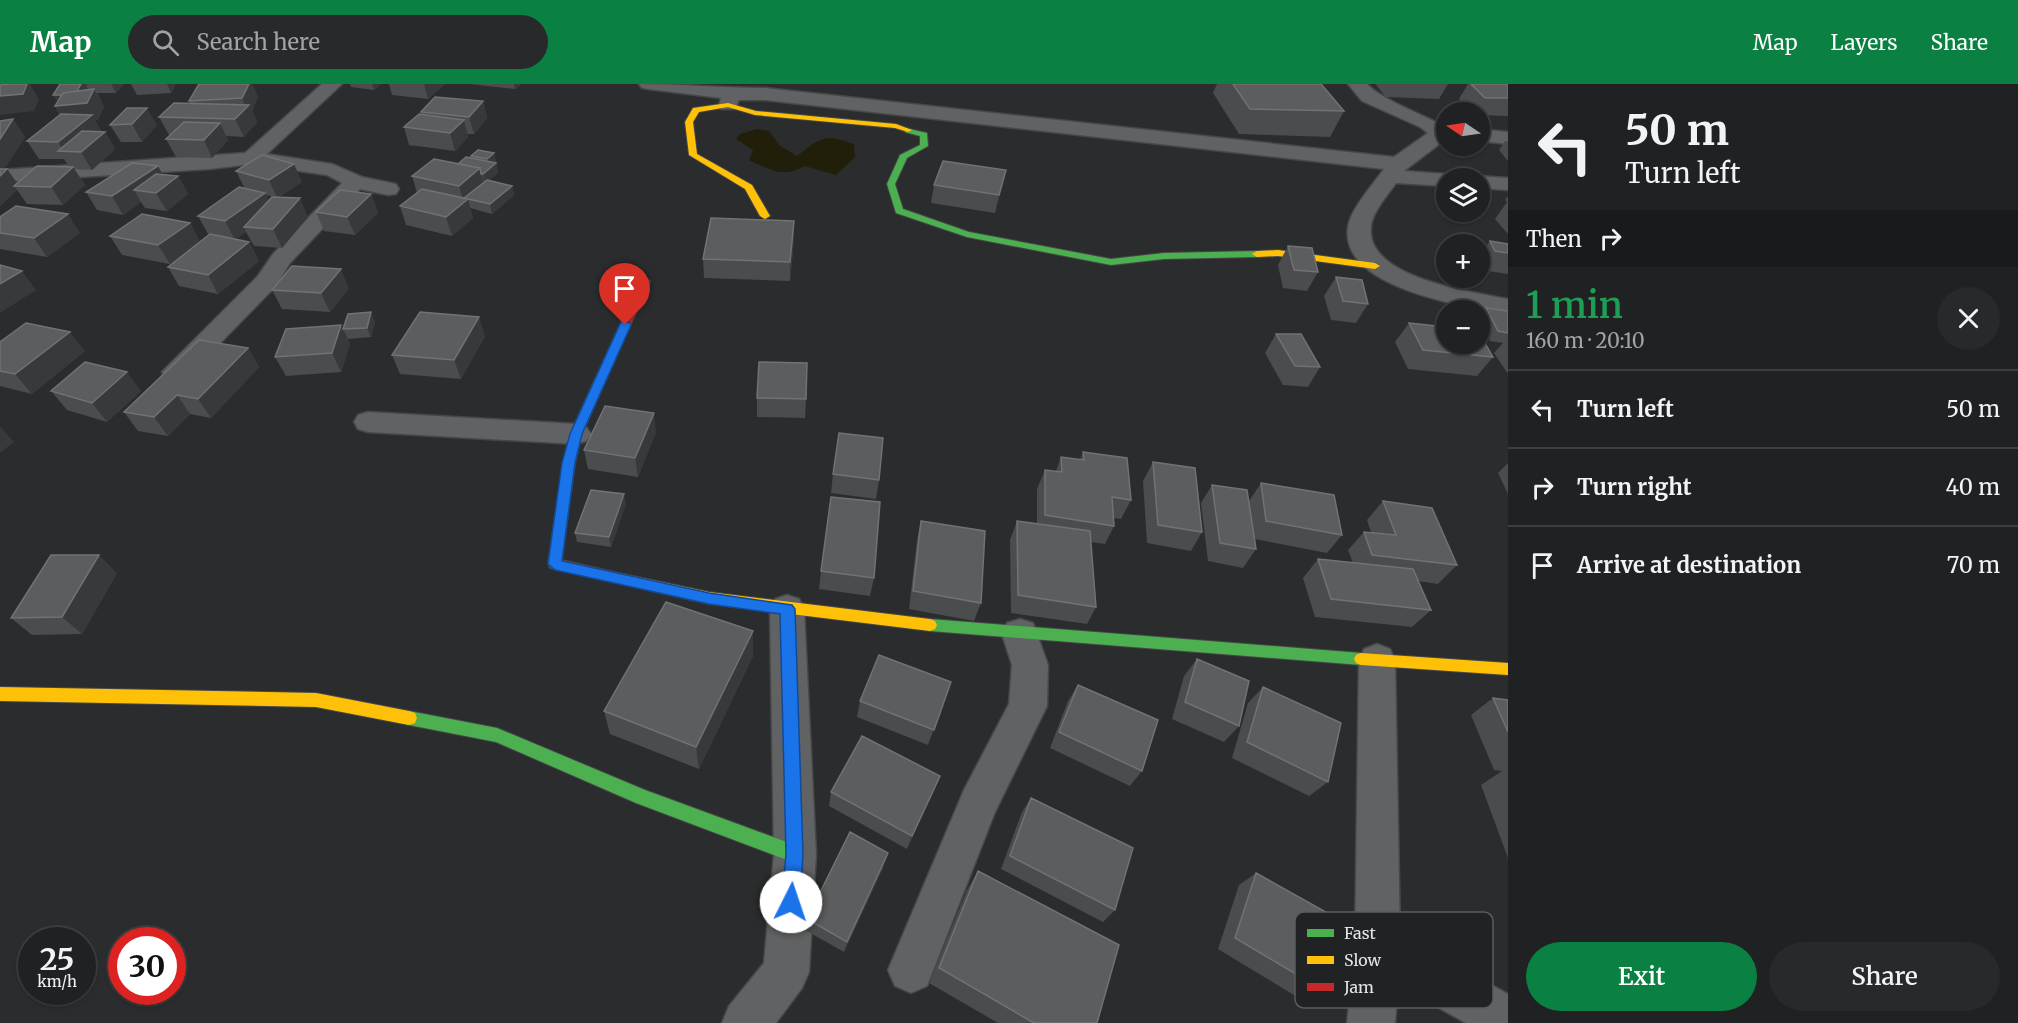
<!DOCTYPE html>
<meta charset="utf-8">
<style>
:root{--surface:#202122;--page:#28292a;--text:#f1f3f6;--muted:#a2a3a5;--line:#3d3e40;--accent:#0b8043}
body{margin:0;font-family:Merriweather,serif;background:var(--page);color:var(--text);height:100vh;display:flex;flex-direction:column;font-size:22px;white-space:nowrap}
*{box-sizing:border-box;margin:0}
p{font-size:20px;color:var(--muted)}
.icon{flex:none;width:33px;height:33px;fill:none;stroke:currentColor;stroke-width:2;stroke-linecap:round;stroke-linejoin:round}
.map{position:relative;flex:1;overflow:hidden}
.sheet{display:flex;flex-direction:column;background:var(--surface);width:510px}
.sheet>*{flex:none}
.hud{background:#202122;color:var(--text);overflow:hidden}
.needle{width:39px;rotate:283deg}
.fabs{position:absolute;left:1436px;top:18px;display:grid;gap:12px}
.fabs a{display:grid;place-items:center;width:54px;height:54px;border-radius:50%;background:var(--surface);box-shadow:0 2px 4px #0004,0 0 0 2px var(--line);font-size:30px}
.speed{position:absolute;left:18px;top:843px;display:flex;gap:12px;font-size:30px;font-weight:700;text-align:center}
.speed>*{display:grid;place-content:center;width:78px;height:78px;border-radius:50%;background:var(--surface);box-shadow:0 2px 4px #0004,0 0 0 2px var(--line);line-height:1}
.speed small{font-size:15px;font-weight:400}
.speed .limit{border:9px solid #d22;background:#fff;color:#111}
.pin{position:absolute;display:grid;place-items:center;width:51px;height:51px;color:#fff;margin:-62px -26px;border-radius:50% 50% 50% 0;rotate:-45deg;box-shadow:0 0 6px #0007}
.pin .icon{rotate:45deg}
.me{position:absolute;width:66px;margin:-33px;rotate:4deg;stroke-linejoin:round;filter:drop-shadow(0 0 4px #0008)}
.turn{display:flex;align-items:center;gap:21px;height:126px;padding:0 18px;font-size:27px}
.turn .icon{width:78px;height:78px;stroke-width:2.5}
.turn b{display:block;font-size:42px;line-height:51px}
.then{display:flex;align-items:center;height:57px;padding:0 18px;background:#0003;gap:12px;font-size:22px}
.round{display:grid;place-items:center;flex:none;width:63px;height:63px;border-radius:32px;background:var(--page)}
.headline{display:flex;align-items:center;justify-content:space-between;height:102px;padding:0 18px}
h1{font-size:36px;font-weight:600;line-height:45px;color:#1e9e55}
.primary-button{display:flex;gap:12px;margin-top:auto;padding:12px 18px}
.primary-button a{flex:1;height:69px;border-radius:36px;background:var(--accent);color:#fff;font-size:24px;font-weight:600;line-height:69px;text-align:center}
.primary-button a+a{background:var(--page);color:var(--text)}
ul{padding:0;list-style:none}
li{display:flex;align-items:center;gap:18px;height:78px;padding:0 18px;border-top:2px solid var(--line)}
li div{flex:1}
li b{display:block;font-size:22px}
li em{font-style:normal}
header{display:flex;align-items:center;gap:36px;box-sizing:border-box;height:84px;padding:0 30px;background:var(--accent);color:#fff}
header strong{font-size:28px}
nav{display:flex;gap:33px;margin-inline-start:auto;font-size:21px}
.search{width:420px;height:54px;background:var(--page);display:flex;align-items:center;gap:15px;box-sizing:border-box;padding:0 21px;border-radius:33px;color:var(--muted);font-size:22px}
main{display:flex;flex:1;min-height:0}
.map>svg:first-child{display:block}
.water{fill:#211e0a}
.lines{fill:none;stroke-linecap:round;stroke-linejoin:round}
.street-casing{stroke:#464748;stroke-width:3}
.fast-casing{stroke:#464748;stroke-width:2}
.slow-casing{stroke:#464748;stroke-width:2}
.jam-casing{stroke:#464748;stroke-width:2}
.street{fill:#616263;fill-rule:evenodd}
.fast{fill:#4caf50;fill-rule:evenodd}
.slow{fill:#ffc107;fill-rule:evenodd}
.jam{fill:#c62828;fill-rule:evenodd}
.wall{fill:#4b4c4d;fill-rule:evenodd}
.shaded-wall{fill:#38393a}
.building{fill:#5c5d5e;stroke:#717273;stroke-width:1.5}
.route{fill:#1a73e8;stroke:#114b97;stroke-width:1.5}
.key{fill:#202224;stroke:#5b5c5e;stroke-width:1.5}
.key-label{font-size:16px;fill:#e4e5e6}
</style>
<header>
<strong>Map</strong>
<div class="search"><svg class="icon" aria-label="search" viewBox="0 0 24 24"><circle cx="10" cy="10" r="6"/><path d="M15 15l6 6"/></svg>Search here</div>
<nav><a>Map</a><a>Layers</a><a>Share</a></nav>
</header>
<main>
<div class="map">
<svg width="1508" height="939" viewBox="0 0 1508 939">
<rect width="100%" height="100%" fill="#2b2c2d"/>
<path class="water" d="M757,45L769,47L780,62L797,72C820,54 825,49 854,60L855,73L836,91L805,82C783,94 770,86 749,76L753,66L736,55L740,50Z"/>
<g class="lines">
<g class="street-casing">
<path id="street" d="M322,0H342L267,70L332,80L362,93L396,100L399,105L396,110L388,111L360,105L290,179L275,203L186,294L176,297L166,294L162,288L257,193L273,170L342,99L327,91L251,80L210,85L0,98V86L245,69Z
M639,0C681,0 723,4 765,4L1394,73L1428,49L1420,43L1362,17L1348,0H1367C1382,16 1424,31 1446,43V55L1404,87L1446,90L1456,94H1446V102L1396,99C1388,111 1372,128 1371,143C1365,194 1472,208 1508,215V231C1466,222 1339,205 1348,143C1350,126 1374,99 1384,85L765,16H739L735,25H721L719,21L721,14L648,5L642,4Z
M1479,45L1508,48V60L1479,57Z
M1479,92L1508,94V106L1479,104V94H1471Z
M368,328L576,340L586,343L591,350L586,357L576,360L368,348L358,345L354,338L358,331Z
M787,511L799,515L804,525L816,770L809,888L802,904L776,939H722L729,922L764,879L774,770L770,525L775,515Z
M1020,535L1033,539L1048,581L1047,622L995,728L927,902L911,909L895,902L888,886L964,706L1009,620L1012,581L1002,550L1007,539Z
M1377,560L1390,565L1395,576L1400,852L1508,910V939H1466L1398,901L1395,939H1347L1355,865L1359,576L1364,565Z"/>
</g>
<g class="fast-casing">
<path id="fast" d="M905,44L927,49L928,62L907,74L895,100L903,125L969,148L1111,175L1164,169L1257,167L1262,170L1257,173L1164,175L1111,181L967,153L896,129L887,100L900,71L920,61V52L905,48Z
M930,535L1361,569L1366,571L1368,575L1366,579L1361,581L930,547L925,545L923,541L925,537Z
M409,627L497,644L645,706L795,761L801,764L804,770L801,776L795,779L636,719L496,658L409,641L403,639L401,634L403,629Z"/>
</g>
<g class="slow-casing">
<path id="slow" d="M728,19L756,27L896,40L912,46L908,48L895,44L755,31L728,23L699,28L693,38L697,70L752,101L770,132L765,135L760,132L745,105L689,71L685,38L693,24Z
M1278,166L1375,179L1380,182L1375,185L1278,172L1257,173L1252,170L1257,167Z
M609,487L709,508L930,535L935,537L937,541L935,545L930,547L709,520L604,496L602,492L604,488Z
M1361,569L1508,579V591L1361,581L1356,579L1354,575L1356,571Z
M0,603L316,609L409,627L415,629L417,634L415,639L409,641L316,623L0,617Z"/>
</g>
<g class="jam-casing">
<path id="jam" d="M645,194L650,197L582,350L575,379L562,476L614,488L616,492L614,496L609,497L555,485L550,484L548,480L563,379L570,350L640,197Z"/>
</g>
<use href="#street" class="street"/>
<use href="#fast" class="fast"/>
<use href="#slow" class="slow"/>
<use href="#jam" class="jam"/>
</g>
<path class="wall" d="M60,0H124L116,9H97L104,23L98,36H95L101,47L105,48L115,65L92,86L74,85L85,101L63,121L27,120L17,106L0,122V37L13,35L25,53L4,85H7L17,99L69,83L64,75H39L27,57L60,31L55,22L57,18Z
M131,0H176L171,9L137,11Z
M199,0H252L258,13L252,27L257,38L244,53L226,52L228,56L212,74L176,73L166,55L171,51H169L159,33L190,19L189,17Z
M350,0H381L374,6L351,3Z
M389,0H445L428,15L392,11Z
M469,0H521L515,5Z
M1217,0H1321L1344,27L1330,53L1239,50L1213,9Z
M1377,0H1448L1439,15L1386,13L1376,1Z
M1468,0H1508V32L1479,31V28H1471L1459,15Z
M483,17L487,34L474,50H467L468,53L455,67L409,61L404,43L421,30V28Z
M127,24L157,41L142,58H121L110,41Z
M1505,57H1508V77L1499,66Z
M494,69L496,78L495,79H496L498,89L489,96L512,102L514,111L492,130L470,124L473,134L452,152L406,141L400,122L417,109L412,92L458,80L472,74L471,72Z
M1006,86L995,129L931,119L934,101Z
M236,87L302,98L279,113L308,133L282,164L254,162L246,148L236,155L249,158L259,177L218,210L179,202L168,183L210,151L208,150L198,132L245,105ZM266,111L274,113L269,117Z
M162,90L178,92L188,110L167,127L145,124L141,118L123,131L97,126L86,108Z
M371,110L378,129L355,151L324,147L316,128Z
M1508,112V150L1495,135L1507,118L1505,116Z
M0,133L80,149L47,173L0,165Z
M190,139L200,158L170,180L122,171L110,152Z
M794,156L790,197L704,194L703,175Z
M1490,157L1508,160V190L1481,186L1479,182V172Z
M1288,162L1318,188L1307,207L1283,204L1278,181Z
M1336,193L1368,220L1356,239L1331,236L1324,212Z
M349,204L330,228L282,225L272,206Z
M1486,224L1508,227V290L1494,269L1503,259L1490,257L1479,235V233Z
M375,238L371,253L348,255L343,245Z
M1409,239L1493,273L1477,292L1408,285L1395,258Z
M341,241L350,260L341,288L286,292L275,273Z
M1276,250L1320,283L1308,303L1283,301L1265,269Z
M485,252L461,295L400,290L392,271Z
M0,258L85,267L32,310L0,302Z
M248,264L259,283L211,334L190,330L168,352L138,347L124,328Z
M51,307H141L107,338L67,326Z
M757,314L806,315L805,334L757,333Z
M656,348L638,393L588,385L584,366Z
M1083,368L1131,416L1121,435L1114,434V442L1105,460L1091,458L1096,523L1087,540L1011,529L1010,456L1017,437L1037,440V405L1045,386L1056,387L1061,373L1080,376Z
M1153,378L1202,448L1191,467L1147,459L1143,397Z
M1508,379V410L1498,389Z
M833,390L879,396L876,415L831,409Z
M1261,399L1342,451L1327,469L1255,455L1256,465L1243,484L1208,477L1201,419L1212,401L1249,417Z
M1383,417L1457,481L1438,500L1418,497L1431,526L1412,543L1315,533L1303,494L1318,475L1353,479L1348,466L1364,448H1371L1367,436Z
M626,420L611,463L577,458L575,449Z
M921,437L981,519L974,537L909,525L917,456Z
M821,487L874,494L870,512L819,505Z
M117,489L82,550L32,551L11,534Z
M753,572L699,685L610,650L604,627Z
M1197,575L1239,642L1224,658L1172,635L1184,592Z
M951,598L928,661L857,633L860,617Z
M1078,601L1142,687L1130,702L1050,664L1068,617Z
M1263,603L1328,698L1309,712L1232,674L1248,619Z
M1493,614L1508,616V774L1481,701L1502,687L1494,686L1471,631Z
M940,692L934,707L907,765L829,722L831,708Z
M1031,714L1115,826L1103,838L1001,785L1022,728Z
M884,782L844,868L805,846L807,835Z
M978,787L1097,939H998L929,899L967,806Z
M1256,789L1333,912L1312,922L1218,865L1239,801Z"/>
<path class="shaded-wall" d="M0,0H30L39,15L34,27L0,31Z
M81,0H89L86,1L88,5L81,18L59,20L53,11Z
M111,0H124L116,9Z
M167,0H176L171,9Z
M249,0H252L258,13L252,27L257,38L244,53L235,35L246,24L242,14Z
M372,0H381L374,6Z
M424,0H445L428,15Z
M514,0H521L515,5Z
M94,5L104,23L98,36H95L102,49L64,67L58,58L66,39L55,22Z
M483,17L487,34L474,50L469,33Z
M147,24L157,41L142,58L132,40Z
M13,35L25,53L4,86H0V55Z
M464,36L468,53L455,67L450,49Z
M220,39L228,56L212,74L204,56Z
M105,48L115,65L92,86L81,68Z
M494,69L496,78L489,85L487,75Z
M496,79L498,89L485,99L483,90Z
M294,80L302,98L277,114L269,96Z
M158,82L168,100L178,92L188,110L167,127L156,109L134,106L141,118L123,131L112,112Z
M73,83L85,101L63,121L51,103Z
M480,84L485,102L468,115L473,134L452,152L446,133L464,119L459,102Z
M7,85L19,102H14L17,106L0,122V92Z
M1006,86L1002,105L995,129L999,111Z
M512,102L514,111L492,130L490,120Z
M265,109L274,127L244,143L246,148L235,156L225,137Z
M371,110L378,129L355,151L347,133Z
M300,114L308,133L282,164L273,145Z
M68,130L80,149L47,173L34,154Z
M794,137V156L790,197V178Z
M190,139L200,158L170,180L158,161Z
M249,158L259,177L218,210L208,191Z
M341,185L349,204L330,228L321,209Z
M22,187L36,206L0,229V200Z
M371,228L375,238L371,253L367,244Z
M479,233L485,252L461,295L454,276Z
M341,241L350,260L341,288L332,269Z
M70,248L85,267L32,310L15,290Z
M248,264L259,283L211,334L198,315Z
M127,288L141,307L107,338L92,319Z
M177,311L190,330L168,352L154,333Z
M654,329L656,348L638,393L635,374Z
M0,342L14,358L0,369Z
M624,410L626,420L611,463L609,453Z
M99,471L117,489L82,550L62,533Z
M753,547V572L699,685L696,663Z
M940,692L934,707L907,765L912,752Z
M888,769L884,782L844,868L847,858Z"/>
<path class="building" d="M9,0H27L23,10L0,12V1Z
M60,0H81L77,7L63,9L62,11H53Z
M199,0H249L242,14L189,17Z
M1233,0H1321L1344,27L1250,25Z
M1471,0H1508V14H1485Z
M94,5L87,19L55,22L63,9Z
M435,13L483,17L469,33L421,28Z
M174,19L249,21L235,35L159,33Z
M127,24H147L132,40L110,41Z
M61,30L92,31L58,58L27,57Z
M419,30L464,36L450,49L404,43Z
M13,35L0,55V37Z
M184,38L220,39L204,56L166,55Z
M82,47L105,48L81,68L58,67Z
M478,66L494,69L487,75L471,72Z
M262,71L294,80L269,96L236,87Z
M466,73L496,79L483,90H481L480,84L458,80Z
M434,75L480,84L459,102L412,92Z
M943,77L1006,86L999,111L934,101Z
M132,79L158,82L112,112L86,108Z
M37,82L73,83L51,103L14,102Z
M0,85H7L0,92Z
M156,90L178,92L156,109L134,106Z
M487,96L512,102L490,120L464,114Z
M239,103L265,109L225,137L198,132Z
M422,105L468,115L446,133L400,122Z
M340,106L371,110L347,133L316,128Z
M272,113L300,114L273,145L244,143Z
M16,122L68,130L34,154L0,149V133Z
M142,130L190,139L158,161L110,152Z
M711,134L794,137L790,178L703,175Z
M210,150L249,158L208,191L168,183Z
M1490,157L1508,160V169L1495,167Z
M1288,162L1312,164L1318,188L1294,186Z
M0,181L22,187L0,200Z
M292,182L341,185L321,209L272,206Z
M1336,193L1362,196L1368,220L1343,217Z
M1486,224L1508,227V249L1498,247Z
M371,228L367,244L343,245L348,230Z
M420,228L479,233L454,276L392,271Z
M26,239L70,248L15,290L0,287V258Z
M1409,239L1446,243V260H1479V249L1493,273L1423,266Z
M341,241L332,269L275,273L286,245Z
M1276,250H1301L1320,283L1295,282Z
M199,256L248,264L198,315L177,311L154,333L124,328Z
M85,278L127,288L92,319L51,307Z
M759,278L807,279L806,315L757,314Z
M605,322L654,329L635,374L584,366Z
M839,349L883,354L879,396L833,390Z
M1083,368L1127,374L1131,416L1112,413L1114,442L1045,431V386L1062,388L1061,373L1084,376Z
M1153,378L1195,384L1202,448L1158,441Z
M1261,399L1334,411L1342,451L1266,437Z
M1212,401L1247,406L1256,465L1220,459Z
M591,406L624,410L609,453L575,449Z
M831,413L880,418L874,494L821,487Z
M1383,417L1432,424L1457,481L1372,471L1364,448L1396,451Z
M921,437L985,447L981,519L913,507Z
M1017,437L1090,447L1096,523L1018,511Z
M51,471H99L62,533L11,534Z
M1318,475L1413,485L1431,526L1331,515Z
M666,518L753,547L696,663L604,627Z
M879,571L951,598L934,646L860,617Z
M1197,575L1249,597L1239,642L1185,618Z
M1078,601L1158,636L1142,687L1059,648Z
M1263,603L1341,639L1328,698L1247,658Z
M1493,614L1508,616V648Z
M862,652L940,692L912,752L831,708Z
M1031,714L1133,764L1115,826L1010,772Z
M850,748L888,769L847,858L807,835Z
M978,787L1119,861L1097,939H1034L939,884Z
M1256,789L1351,842L1333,912L1235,854Z"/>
<path class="route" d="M621,238H629L631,241L582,350L575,379L562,477L709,509L792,521L795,525L803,770L800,818L798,824L791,827L785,824L782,818L786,770L780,530L709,520L555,486L548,480L562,379L570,350Z"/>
<rect x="1295" y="828" width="198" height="96" rx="9" class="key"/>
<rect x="1307" y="845" width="27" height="8" fill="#4caf50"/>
<rect x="1307" y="872" width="27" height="8" fill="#ffc107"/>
<rect x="1307" y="899" width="27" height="8" fill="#c62828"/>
<g class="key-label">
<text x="1344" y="855">Fast</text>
<text x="1344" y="882">Slow</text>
<text x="1344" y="909">Jam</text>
</g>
</svg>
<div class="fabs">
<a><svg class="needle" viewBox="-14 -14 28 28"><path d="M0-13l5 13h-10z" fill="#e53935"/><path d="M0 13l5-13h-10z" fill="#a2a3a5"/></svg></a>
<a><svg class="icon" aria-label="layers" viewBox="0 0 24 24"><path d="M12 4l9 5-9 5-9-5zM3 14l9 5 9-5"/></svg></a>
<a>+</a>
<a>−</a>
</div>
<div class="speed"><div>25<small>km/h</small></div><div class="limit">30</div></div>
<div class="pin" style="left:625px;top:241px;background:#d93025"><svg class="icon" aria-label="arrive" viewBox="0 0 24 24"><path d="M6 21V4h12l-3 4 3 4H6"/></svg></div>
<svg class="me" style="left:791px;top:818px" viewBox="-20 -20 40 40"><circle r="19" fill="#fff"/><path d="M0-13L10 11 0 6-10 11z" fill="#1a73e8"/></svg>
</div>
<section class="sheet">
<div class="hud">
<div class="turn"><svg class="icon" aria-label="left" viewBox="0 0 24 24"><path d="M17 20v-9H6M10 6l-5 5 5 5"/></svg><div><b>50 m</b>Turn left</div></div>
<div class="then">Then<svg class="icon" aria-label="right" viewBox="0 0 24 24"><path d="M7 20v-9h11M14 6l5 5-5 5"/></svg></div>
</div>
<div class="headline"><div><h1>1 min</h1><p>160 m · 20:10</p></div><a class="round"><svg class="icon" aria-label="close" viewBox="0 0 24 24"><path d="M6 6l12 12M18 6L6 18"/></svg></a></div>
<ul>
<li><svg class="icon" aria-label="left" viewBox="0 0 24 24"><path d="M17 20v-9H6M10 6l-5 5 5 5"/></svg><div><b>Turn left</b></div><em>50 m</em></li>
<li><svg class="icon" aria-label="right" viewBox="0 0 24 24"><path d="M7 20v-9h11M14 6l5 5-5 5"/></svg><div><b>Turn right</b></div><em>40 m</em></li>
<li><svg class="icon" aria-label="arrive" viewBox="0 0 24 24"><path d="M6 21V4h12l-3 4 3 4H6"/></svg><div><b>Arrive at destination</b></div><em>70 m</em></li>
</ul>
<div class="primary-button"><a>Exit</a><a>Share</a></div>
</section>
</main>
